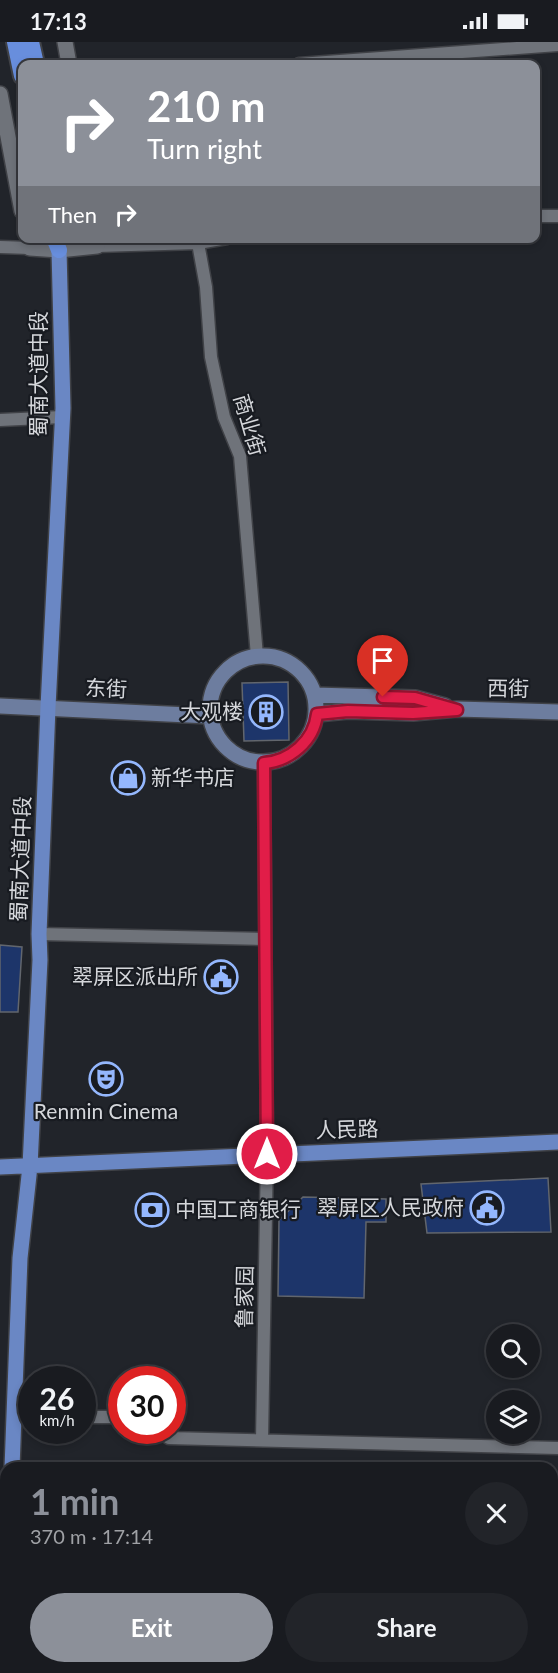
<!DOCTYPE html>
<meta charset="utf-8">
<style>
:root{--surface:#191b20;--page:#222429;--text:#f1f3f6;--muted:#9fa1a5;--line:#37393e;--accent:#8c9099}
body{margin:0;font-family:Lato,"Noto Sans SC",sans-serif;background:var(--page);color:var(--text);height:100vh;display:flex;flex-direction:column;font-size:22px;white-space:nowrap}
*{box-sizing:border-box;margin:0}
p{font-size:20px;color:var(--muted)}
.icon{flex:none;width:33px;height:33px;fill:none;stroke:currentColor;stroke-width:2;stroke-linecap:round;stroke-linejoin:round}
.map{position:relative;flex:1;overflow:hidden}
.side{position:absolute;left:0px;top:1420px;width:558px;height:212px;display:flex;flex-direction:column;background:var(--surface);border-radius:18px 18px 0 0;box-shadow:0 3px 9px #0003,0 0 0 2px var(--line)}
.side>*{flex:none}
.hud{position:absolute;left:18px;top:18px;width:522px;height:183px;border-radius:12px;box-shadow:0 3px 9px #0003,0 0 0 2px var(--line);background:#8c9099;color:#fff;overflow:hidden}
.controls{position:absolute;left:486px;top:1282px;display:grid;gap:12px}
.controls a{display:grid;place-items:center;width:54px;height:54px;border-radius:50%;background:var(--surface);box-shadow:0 3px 9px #0003,0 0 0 2px var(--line);font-size:30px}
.speed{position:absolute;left:18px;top:1324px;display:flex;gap:12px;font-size:30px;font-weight:700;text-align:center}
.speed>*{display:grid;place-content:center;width:78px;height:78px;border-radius:50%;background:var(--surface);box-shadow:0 3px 9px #0003,0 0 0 2px var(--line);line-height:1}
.speed small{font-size:15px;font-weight:400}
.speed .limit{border:9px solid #d22;background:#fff;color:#111}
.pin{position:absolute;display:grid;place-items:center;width:51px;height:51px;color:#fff;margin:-62px -26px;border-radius:50% 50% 50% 0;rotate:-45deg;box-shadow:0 0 6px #0007}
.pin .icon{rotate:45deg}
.me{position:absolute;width:66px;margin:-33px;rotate:0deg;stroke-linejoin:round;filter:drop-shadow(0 0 4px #0008)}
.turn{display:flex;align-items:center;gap:21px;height:126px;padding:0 30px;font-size:27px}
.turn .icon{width:78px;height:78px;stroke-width:2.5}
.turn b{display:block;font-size:42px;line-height:51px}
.then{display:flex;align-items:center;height:57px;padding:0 30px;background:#0003;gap:12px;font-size:22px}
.round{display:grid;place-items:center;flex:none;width:63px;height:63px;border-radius:32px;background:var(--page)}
.head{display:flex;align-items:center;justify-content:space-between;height:102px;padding:0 30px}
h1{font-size:36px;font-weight:700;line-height:45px;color:var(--accent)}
.action{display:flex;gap:12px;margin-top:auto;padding:12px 30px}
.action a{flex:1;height:69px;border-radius:36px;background:var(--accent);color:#fff;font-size:24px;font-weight:700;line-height:69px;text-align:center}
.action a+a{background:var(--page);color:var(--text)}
.status{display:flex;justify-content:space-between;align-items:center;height:42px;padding:0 30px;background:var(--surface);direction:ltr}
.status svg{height:16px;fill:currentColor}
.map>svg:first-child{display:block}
.building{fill:#1d356a;stroke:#62666d;stroke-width:1.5}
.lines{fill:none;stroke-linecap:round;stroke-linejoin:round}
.minor-casing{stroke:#404247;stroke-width:15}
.tertiary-casing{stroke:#404247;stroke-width:18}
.secondary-casing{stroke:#404247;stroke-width:18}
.primary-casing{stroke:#404247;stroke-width:18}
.trunk-casing{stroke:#404247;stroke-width:20}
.path{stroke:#676a6f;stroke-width:2;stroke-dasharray:4.5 3;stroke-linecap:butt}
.minor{stroke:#6f737a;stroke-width:12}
.tertiary{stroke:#6f737a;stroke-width:15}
.secondary{stroke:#6d7d9f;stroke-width:15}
.primary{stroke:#6a87c4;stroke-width:15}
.trunk{stroke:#688edd;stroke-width:16}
.route-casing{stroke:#92132f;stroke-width:15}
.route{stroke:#e11d48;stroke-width:10}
.labels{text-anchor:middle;stroke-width:4.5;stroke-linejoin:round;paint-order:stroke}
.street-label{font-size:21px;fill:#d5d7db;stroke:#181b21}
.poi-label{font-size:21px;fill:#d5d7db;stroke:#181b21;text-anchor:end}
</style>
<div class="status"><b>17:13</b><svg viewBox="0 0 49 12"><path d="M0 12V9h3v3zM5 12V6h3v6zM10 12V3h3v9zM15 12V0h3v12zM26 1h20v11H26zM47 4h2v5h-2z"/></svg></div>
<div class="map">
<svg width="558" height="1631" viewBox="0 0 558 1631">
<rect width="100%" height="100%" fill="#21242a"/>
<path class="building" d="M288,640L289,698L244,699L242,641Z
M0,903L22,905L18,970H0Z
M548,1136L551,1190L427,1191L421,1142Z
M303,1155L386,1157V1180H366L364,1256L278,1254L279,1178Z"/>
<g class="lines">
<g class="minor-casing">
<path id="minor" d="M299,22L558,3
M536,174H558
M198,201L206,245L211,315L224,375L240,414L257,614
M97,204L198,201L227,196
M0,205L30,206
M0,378L62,375
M39,892L265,897
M82,1375H122
M159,1389L169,1396L558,1406
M262,1398L267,1112L264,721
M82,1631L124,1626"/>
</g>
<g class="tertiary-casing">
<path id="tertiary" d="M65,0L69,22
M0,52L22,169
M28,196L30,206L59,208L97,204L96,196"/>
</g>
<g class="secondary-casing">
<path id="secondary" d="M210 667a53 53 0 1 1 106 0a53 53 0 1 1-106 0Z
M315,653L415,656L445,664
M0,664L209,674
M317,672L348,669L413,671L457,667L558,670"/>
</g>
<g class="primary-casing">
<path id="primary" d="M0,1125L558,1100
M12,1426L20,1216L30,1124L40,918L39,892L48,665L63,366L59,208
M6,1599V1623"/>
</g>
<g class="trunk-casing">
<path id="trunk" d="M15,0L22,34
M31,0L36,22
M54,196L59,208"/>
</g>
<path class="path" d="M30,1626L31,1631"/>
<use href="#minor" class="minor"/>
<use href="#tertiary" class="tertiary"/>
<use href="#secondary" class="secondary"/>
<use href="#primary" class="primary"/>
<use href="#trunk" class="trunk"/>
</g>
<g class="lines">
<g class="route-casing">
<path id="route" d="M267,1112L264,721C290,719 314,699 317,672L348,669L413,671L457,668L415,656L383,655"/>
</g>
<use href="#route" class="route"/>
</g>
<defs>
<g id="building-ring" transform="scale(1.725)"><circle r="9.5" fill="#181b21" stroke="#94b7fd" stroke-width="1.5"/><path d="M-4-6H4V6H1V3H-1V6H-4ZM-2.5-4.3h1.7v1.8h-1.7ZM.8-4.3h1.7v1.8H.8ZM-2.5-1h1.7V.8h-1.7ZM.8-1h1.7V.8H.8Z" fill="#94b7fd"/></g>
<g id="shop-ring" transform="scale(1.725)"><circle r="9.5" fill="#181b21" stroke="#94b7fd" stroke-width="1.5"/><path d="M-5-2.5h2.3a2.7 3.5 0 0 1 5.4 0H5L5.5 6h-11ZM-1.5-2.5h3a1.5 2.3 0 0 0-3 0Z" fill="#94b7fd"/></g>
<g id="civic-ring" transform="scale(1.725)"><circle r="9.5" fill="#181b21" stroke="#94b7fd" stroke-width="1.5"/><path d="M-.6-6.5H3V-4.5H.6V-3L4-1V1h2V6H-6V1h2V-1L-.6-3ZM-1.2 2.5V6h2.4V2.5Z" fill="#94b7fd"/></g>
<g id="theatre-ring" transform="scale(1.725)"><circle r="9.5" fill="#181b21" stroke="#94b7fd" stroke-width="1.5"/><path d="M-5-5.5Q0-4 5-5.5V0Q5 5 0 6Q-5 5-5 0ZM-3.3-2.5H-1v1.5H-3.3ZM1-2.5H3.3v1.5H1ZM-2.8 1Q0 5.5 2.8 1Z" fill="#94b7fd"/></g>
<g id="bank-ring" transform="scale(1.725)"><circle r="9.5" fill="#181b21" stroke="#94b7fd" stroke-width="1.5"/><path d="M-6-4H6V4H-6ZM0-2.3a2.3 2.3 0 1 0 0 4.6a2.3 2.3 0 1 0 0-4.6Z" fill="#94b7fd"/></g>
</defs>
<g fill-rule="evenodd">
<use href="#building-ring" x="266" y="670"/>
<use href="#shop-ring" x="128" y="736"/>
<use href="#civic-ring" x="221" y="935"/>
<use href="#theatre-ring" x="106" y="1037"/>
<use href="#civic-ring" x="487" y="1166"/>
<use href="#bank-ring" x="152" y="1168"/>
</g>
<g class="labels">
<g class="street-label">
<text transform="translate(39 332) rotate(-90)" y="7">蜀南大道中段</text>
<text transform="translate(249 383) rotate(74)" y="7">商业街</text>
<text transform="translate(106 647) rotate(3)" y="7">东街</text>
<text transform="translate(508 647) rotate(1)" y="7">西街</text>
<text transform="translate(21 817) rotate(-88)" y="7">蜀南大道中段</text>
<text transform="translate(347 1088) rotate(-2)" y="7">人民路</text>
<text transform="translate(245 1255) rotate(-89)" y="7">鲁家园</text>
</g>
<g class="poi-label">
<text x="243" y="677">大观楼</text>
<text x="151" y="743" text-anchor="start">新华书店</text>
<text x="198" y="942">翠屏区派出所</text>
<text x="106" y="1077" text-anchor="middle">Renmin Cinema</text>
<text x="464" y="1173">翠屏区人民政府</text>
<text x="175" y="1175" text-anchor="start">中国工商银行</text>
</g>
</g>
</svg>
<div class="controls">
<a><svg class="icon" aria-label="search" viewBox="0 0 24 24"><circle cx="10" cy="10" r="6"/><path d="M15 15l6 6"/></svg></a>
<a><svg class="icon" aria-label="layers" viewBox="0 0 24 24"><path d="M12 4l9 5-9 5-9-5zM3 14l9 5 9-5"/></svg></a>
</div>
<div class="speed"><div>26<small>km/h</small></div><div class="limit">30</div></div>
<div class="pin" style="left:383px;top:655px;background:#d93025"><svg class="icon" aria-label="arrive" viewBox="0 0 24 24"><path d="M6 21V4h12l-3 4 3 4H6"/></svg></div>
<svg class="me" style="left:267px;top:1112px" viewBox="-20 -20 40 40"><circle r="17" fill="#e11d48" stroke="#fff" stroke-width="3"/><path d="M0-11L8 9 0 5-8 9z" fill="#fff"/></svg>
<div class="hud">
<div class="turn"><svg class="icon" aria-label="right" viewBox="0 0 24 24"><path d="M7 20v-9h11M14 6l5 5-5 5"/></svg><div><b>210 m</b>Turn right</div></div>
<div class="then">Then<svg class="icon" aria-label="right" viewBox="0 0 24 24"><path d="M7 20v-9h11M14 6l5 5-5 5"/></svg></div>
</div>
<section class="side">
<div class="head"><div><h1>1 min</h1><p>370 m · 17:14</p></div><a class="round"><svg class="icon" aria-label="close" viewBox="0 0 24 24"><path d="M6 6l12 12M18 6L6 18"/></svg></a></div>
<div class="action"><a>Exit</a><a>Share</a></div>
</section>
</div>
